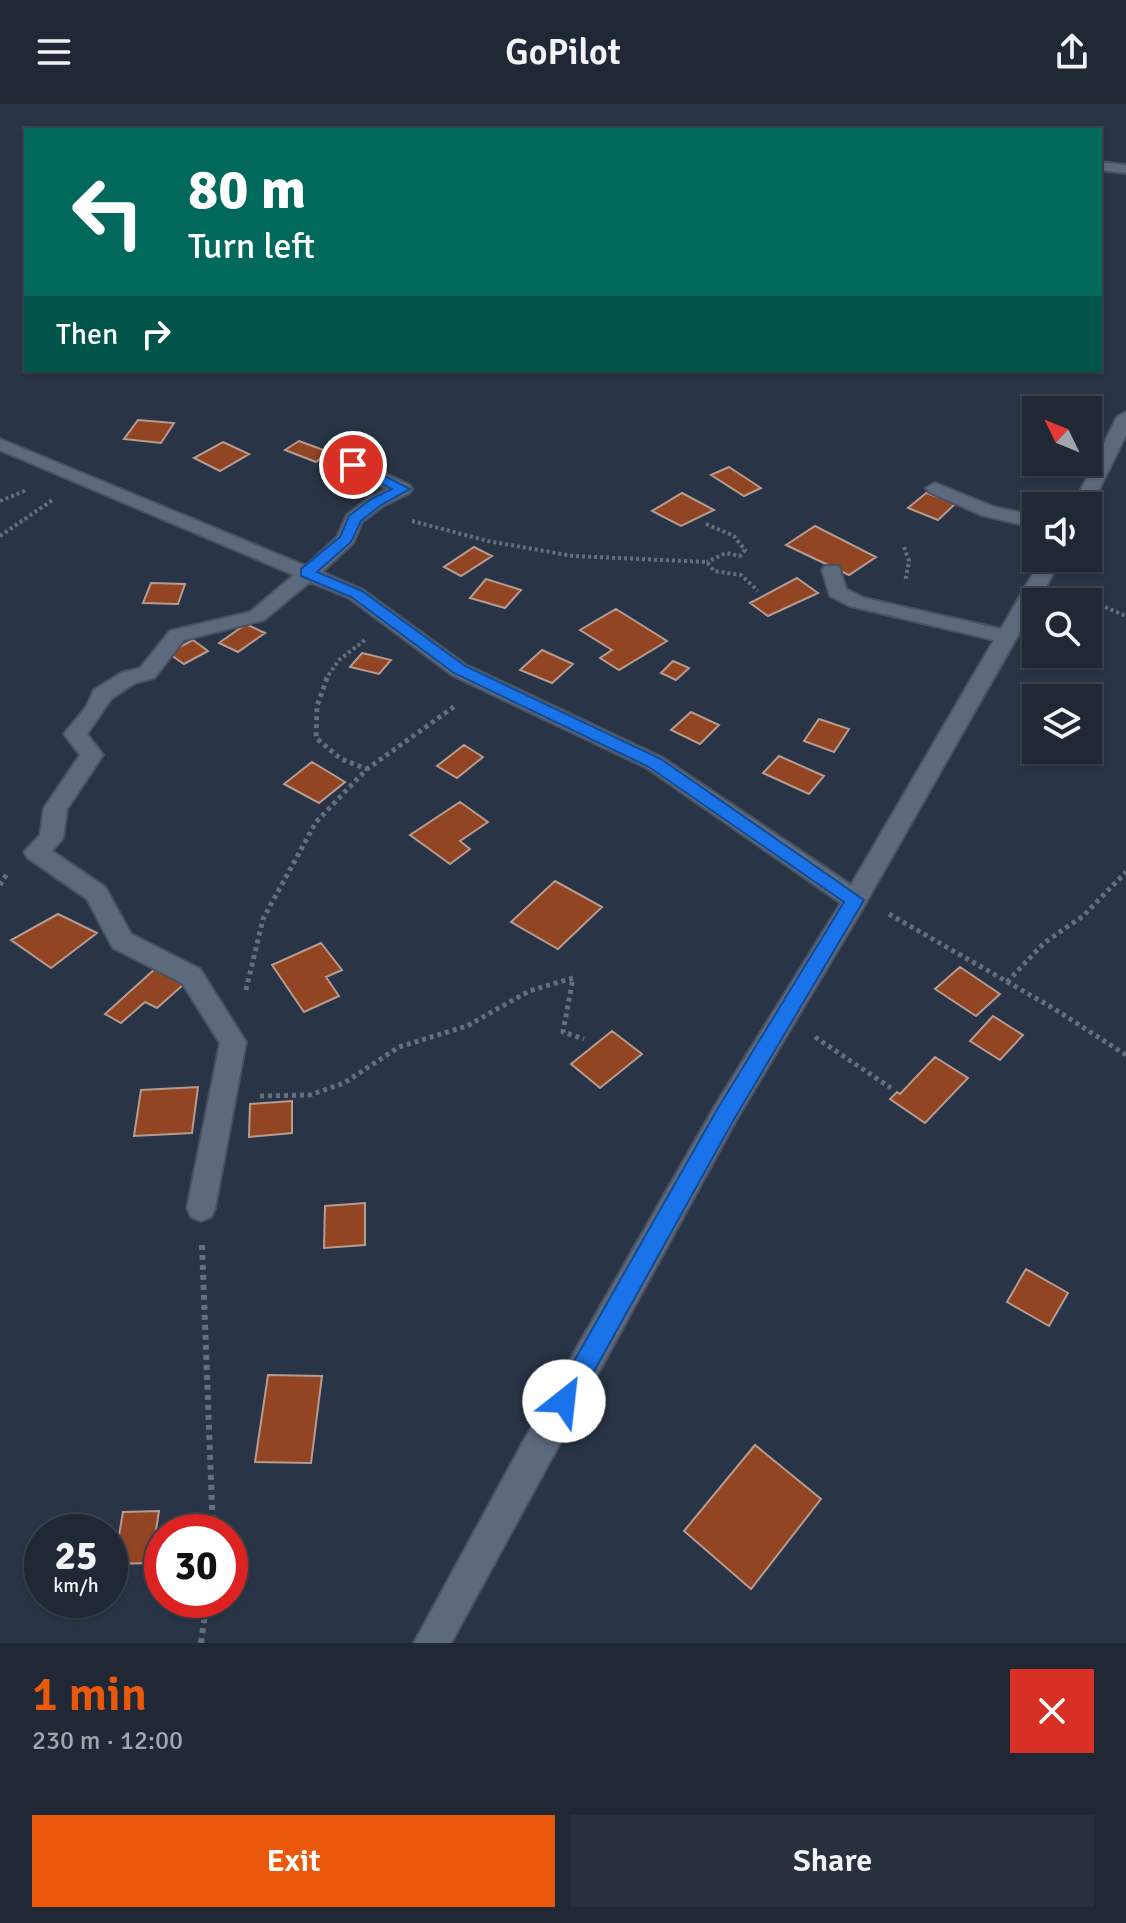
<!DOCTYPE html>
<meta charset="utf-8">
<style>
:root{--surface:#1f2834;--page:#27303c;--text:#f1f3f6;--muted:#a1a6ac;--line:#3c444f;--accent:#ea580c}
body{margin:0;font-family:Signika,sans-serif;background:var(--page);color:var(--text);height:100vh;display:flex;flex-direction:column;font-size:30px;white-space:nowrap}
*{box-sizing:border-box;margin:0}
p{font-size:26px;color:var(--muted)}
.icon{flex:none;width:44px;height:44px;fill:none;stroke:currentColor;stroke-width:2;stroke-linecap:round;stroke-linejoin:round}
.map{position:relative;height:1539px;overflow:hidden}
.panel{display:flex;flex-direction:column;background:var(--surface);flex:1}
.panel>*{flex:none}
.top-card{position:absolute;left:24px;top:24px;width:1078px;height:244px;border-radius:0px;box-shadow:0 2px 6px #0004,0 0 0 2px var(--line);background:#00695c;color:#fff;overflow:hidden}
.needle{width:52px;rotate:313deg}
.buttons{position:absolute;left:1022px;top:292px;display:grid;gap:16px}
.buttons a{display:grid;place-items:center;width:80px;height:80px;border-radius:0px;background:var(--surface);box-shadow:0 2px 6px #0004,0 0 0 2px var(--line);font-size:40px}
.speed{position:absolute;left:24px;top:1410px;display:flex;gap:16px;font-size:40px;font-weight:700;text-align:center}
.speed>*{display:grid;place-content:center;width:104px;height:104px;border-radius:50%;background:var(--surface);box-shadow:0 2px 6px #0004,0 0 0 2px var(--line);line-height:1}
.speed small{font-size:20px;font-weight:400}
.speed .limit{border:12px solid #d22;background:#fff;color:#111}
.pin{position:absolute;display:grid;place-items:center;width:68px;height:68px;color:#fff;margin:-34px;border:4px solid #fff;border-radius:50%;box-shadow:0 2px 8px #0007}
.me{position:absolute;width:88px;margin:-44px;rotate:29deg;stroke-linejoin:round;filter:drop-shadow(0 0 6px #0008)}
.turn{display:flex;align-items:center;gap:28px;height:168px;padding:0 32px;font-size:36px}
.turn .icon{width:104px;height:104px;stroke-width:2.5}
.turn b{display:block;font-size:56px;line-height:68px}
.then{display:flex;align-items:center;height:76px;padding:0 32px;background:#0003;gap:16px;font-size:30px}
.round{display:grid;place-items:center;flex:none;width:84px;height:84px;border-radius:0px;background:var(--page)}
.headline{display:flex;align-items:center;justify-content:space-between;height:136px;padding:0 32px}
h1{font-size:48px;font-weight:600;line-height:60px;color:var(--accent)}
.primary-button{display:flex;gap:16px;margin-top:auto;padding:16px 32px}
.primary-button a{flex:1;height:92px;border-radius:0px;background:var(--accent);color:#fff;font-size:32px;font-weight:600;line-height:92px;text-align:center}
.primary-button a+a{background:var(--page);color:var(--text)}
header{display:flex;justify-content:space-between;align-items:center;height:104px;padding:0 32px;background:var(--surface);font-size:36px;font-weight:600}
.map>svg:first-child{display:block}
.building{fill:#924523;stroke:#b69b91;stroke-width:2}
.lines{fill:none;stroke-linecap:round;stroke-linejoin:round}
.street-casing{stroke:#495261;stroke-width:4}
.path-far3{stroke:#646f7e;stroke-width:3;stroke-dasharray:2 2;stroke-linecap:butt}
.path-far2{stroke:#646f7e;stroke-width:4;stroke-dasharray:3 3;stroke-linecap:butt}
.path-far1{stroke:#646f7e;stroke-width:5;stroke-dasharray:4 4;stroke-linecap:butt}
.path{stroke:#646f7e;stroke-width:6;stroke-dasharray:5 5;stroke-linecap:butt}
.street{fill:#5d6a7e;fill-rule:evenodd}
.route{fill:#1a73e8;stroke:#114b97;stroke-width:2}
</style>
<header><svg class="icon" aria-label="menu" viewBox="0 0 24 24"><path d="M4 6h16M4 12h16M4 18h16"/></svg>GoPilot<svg class="icon" aria-label="share" viewBox="0 0 24 24"><path d="M12 15V3M7 8l5-5 5 5M5 13v7h14v-7"/></svg></header>
<div class="map">
<svg width="1126" height="1539" viewBox="0 0 1126 1539">
<rect width="100%" height="100%" fill="#293546"/>
<path class="building" d="M138,316L174,319L161,339L124,335Z
M299,337L329,348L316,358L285,346Z
M223,338L249,350L220,367L194,354Z
M729,363L761,384L744,392L711,371Z
M682,389L714,406L681,422L652,407Z
M926,389L956,399L938,416L908,404Z
M815,422L876,453L849,471L786,441Z
M474,443L492,452L461,472L444,463Z
M797,474L818,489L768,512L750,499Z
M486,475L521,486L505,504L470,494Z
M151,479L185,480L178,500L143,499Z
M616,505L667,537L619,566L600,554L612,546L580,526Z
M246,520L265,529L238,548L219,539Z
M193,536L208,547L184,560L168,549Z
M542,546L573,560L552,579L520,566Z
M362,549L391,556L379,570L350,563Z
M673,557L689,564L676,576L661,569Z
M691,608L719,621L700,640L671,626Z
M819,615L849,625L834,648L804,637Z
M464,641L483,653L457,674L437,662Z
M779,652L824,672L809,690L763,669Z
M312,658L345,678L319,699L284,680Z
M460,698L488,718L460,737L470,745L450,760L410,731Z
M555,777L602,803L558,845L511,818Z
M58,810L97,829L51,864L11,836Z
M321,839L342,866L326,873L339,892L304,908L272,861Z
M960,863L1000,890L976,912L935,885Z
M156,864L184,880L157,904L145,898L121,919L105,910Z
M993,912L1023,931L1000,956L970,937Z
M612,927L642,950L600,984L571,960Z
M935,953L968,974L925,1019L890,995L897,988L900,990Z
M198,983L192,1029L134,1032L141,986Z
M292,997V1029L249,1033L250,1000Z
M365,1099V1141L324,1144L325,1102Z
M1026,1165L1068,1189L1049,1222L1007,1198Z
M268,1271L322,1272L311,1359L255,1358Z
M755,1341L821,1395L751,1485L684,1427Z
M159,1407L151,1459L114,1460L123,1408Z"/>
<g class="lines">
<g class="street-casing">
<path id="street" d="M1100,58L1126,61V69L1100,66Z
M1126,308V331L1091,402L1088,406V402H1073L1117,313Z
M0,335L306,462L337,433L347,411L369,394L388,385L347,365L344,361L347,357H359L409,381L412,385L409,389L383,402L362,418L353,439L322,468L363,486L466,561L663,654L851,781L994,536L850,502L830,492L822,466L825,462H839L846,485L864,494L1001,525L1042,454H1062L864,802L735,1018L451,1539H414L523,1338L715,1002L841,799L647,664L452,571L349,494L310,478L264,516L184,536L154,574L135,579L111,595L87,630L103,651L67,705L63,734L52,747L105,783L131,830L200,865L246,938L215,1104L211,1113L201,1117L191,1113L187,1104L220,939L182,879L113,844L87,795L28,754L24,748L40,731L44,704L80,651L64,630L86,603L94,586L121,569L140,564L170,527L250,508L294,471L0,346Z
M935,379L994,403L1036,412V424L981,411L929,388L926,384Z"/>
</g>
<path class="path-far3" d="M589,26H661"/>
<path class="path-far2" d="M0,397L27,386
M412,417L488,437L573,452L707,458L714,467L741,471L758,487
M706,420L734,432L745,446L740,452L726,449L707,458
M0,432L54,395
M904,443L909,457L905,478
M1072,489L1126,512
M325,576L339,556L365,536"/>
<path class="path-far1" d="M327,574L317,602L316,634L341,655L367,665
M0,781L8,768
M889,810L1053,904L1126,951
M1007,878L1044,839L1083,812L1126,768
M246,886L263,815L316,718L367,665L455,602
M815,933L891,984
M260,992L310,991L344,979L399,943L467,922L529,887L573,874L563,928L584,935"/>
<path class="path" d="M202,1141L213,1428
M201,1539L207,1496"/>
<use href="#street" class="street"/>
</g>
<path class="route" d="M348,358H358L410,385L381,401L361,417L351,438L317,468L362,487L465,562L661,655L864,796L733,1017L573,1305L564,1309L556,1305L552,1297L556,1289L718,1004L844,798L649,663L454,569L351,493L301,472V465L340,433L349,412L371,395L392,385L348,363Z"/>
</svg>
<div class="buttons">
<a><svg class="needle" viewBox="-14 -14 28 28"><path d="M0-13l5 13h-10z" fill="#e53935"/><path d="M0 13l5-13h-10z" fill="#a1a6ac"/></svg></a>
<a><svg class="icon" aria-label="sound" viewBox="0 0 24 24"><path d="M4 9h4l5-4v14l-5-4H4zM17 9q2 3 0 6"/></svg></a>
<a><svg class="icon" aria-label="search" viewBox="0 0 24 24"><circle cx="10" cy="10" r="6"/><path d="M15 15l6 6"/></svg></a>
<a><svg class="icon" aria-label="layers" viewBox="0 0 24 24"><path d="M12 4l9 5-9 5-9-5zM3 14l9 5 9-5"/></svg></a>
</div>
<div class="speed"><div>25<small>km/h</small></div><div class="limit">30</div></div>
<div class="pin" style="left:353px;top:361px;background:#d93025"><svg class="icon" aria-label="arrive" viewBox="0 0 24 24"><path d="M6 21V4h12l-3 4 3 4H6"/></svg></div>
<svg class="me" style="left:564px;top:1297px" viewBox="-20 -20 40 40"><circle r="19" fill="#fff"/><path d="M0-13L10 11 0 6-10 11z" fill="#1a73e8"/></svg>
<div class="top-card">
<div class="turn"><svg class="icon" aria-label="left" viewBox="0 0 24 24"><path d="M17 20v-9H6M10 6l-5 5 5 5"/></svg><div><b>80 m</b>Turn left</div></div>
<div class="then">Then<svg class="icon" aria-label="right" viewBox="0 0 24 24"><path d="M7 20v-9h11M14 6l5 5-5 5"/></svg></div>
</div>
</div>
<section class="panel">
<div class="headline"><div><h1>1 min</h1><p>230 m · 12:00</p></div><a class="round" style="background:#d93025;color:#fff"><svg class="icon" aria-label="close" viewBox="0 0 24 24"><path d="M6 6l12 12M18 6L6 18"/></svg></a></div>
<div class="primary-button"><a>Exit</a><a>Share</a></div>
</section>
